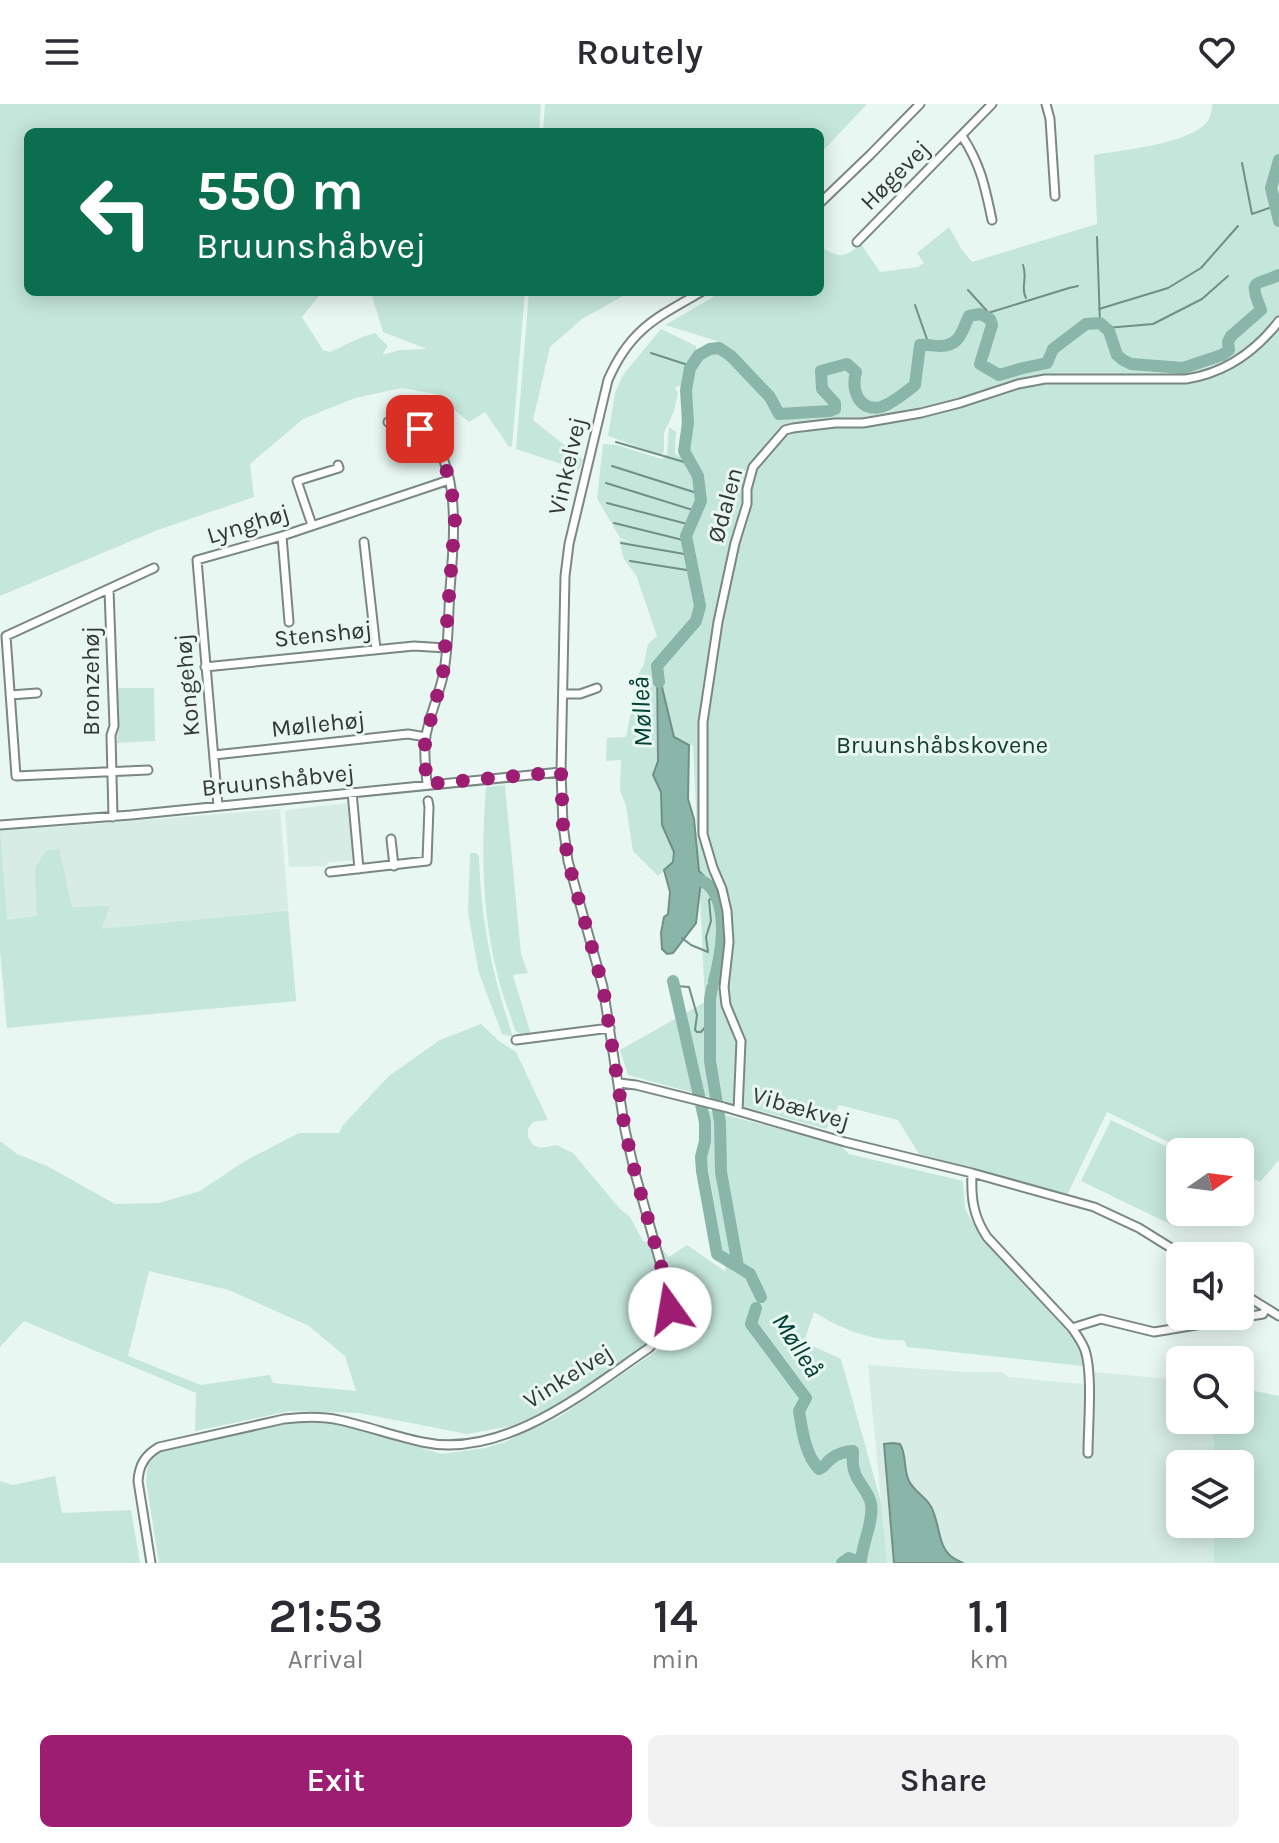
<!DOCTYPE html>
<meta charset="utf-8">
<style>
:root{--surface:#fff;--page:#f2f2f3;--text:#2b2b33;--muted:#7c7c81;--accent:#9c1d71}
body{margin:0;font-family:Karla,sans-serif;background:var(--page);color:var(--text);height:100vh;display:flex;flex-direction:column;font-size:30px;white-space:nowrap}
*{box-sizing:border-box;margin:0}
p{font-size:26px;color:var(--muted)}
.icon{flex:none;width:44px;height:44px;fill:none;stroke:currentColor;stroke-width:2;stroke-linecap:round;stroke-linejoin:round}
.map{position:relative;height:1459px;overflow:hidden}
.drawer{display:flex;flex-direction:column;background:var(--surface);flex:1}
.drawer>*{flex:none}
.banner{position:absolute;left:24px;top:24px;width:800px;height:168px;border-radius:12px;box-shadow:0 4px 20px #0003;background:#0b6e4f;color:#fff;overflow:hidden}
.needle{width:52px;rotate:76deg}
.controls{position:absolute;left:1166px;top:1034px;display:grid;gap:16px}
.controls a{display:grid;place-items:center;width:88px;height:88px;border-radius:12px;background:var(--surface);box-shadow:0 4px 20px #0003;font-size:40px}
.pin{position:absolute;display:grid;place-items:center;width:68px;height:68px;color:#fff;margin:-34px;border-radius:16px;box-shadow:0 4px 12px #0006}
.me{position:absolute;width:88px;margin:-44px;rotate:347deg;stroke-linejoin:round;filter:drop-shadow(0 0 6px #0008)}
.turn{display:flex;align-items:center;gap:28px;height:168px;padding:0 40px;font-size:36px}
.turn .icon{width:104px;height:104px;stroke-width:2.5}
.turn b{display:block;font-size:56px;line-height:68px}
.eta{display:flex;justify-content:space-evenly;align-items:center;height:136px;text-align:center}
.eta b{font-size:48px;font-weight:600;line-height:56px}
.action{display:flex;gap:16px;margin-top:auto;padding:16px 40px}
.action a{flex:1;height:92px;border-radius:12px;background:var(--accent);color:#fff;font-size:32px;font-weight:600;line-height:92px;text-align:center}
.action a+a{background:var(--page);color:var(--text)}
header{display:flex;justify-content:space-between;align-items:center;height:104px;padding:0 40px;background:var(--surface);font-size:36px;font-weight:600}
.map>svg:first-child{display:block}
.built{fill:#d6ece4}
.green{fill:#c5e6db;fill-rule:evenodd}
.water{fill:#8ab6a9;stroke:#709087;stroke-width:2}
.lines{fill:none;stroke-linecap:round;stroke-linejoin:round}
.stream{stroke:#709087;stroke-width:2}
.river{stroke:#8ab6a9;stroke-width:12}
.minor-casing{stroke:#7a8783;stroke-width:11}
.minor{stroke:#fff;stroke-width:7}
.route{stroke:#9c1d71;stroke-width:14;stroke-dasharray:0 25.2}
.labels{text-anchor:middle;stroke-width:6;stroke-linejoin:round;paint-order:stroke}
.street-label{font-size:24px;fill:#333837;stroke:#e8f7f2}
.park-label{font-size:24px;fill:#143c32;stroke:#e8f7f2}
.water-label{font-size:26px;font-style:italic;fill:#004033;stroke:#e8f7f2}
</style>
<header><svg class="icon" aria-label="menu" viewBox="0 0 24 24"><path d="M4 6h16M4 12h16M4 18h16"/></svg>Routely<svg class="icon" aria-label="heart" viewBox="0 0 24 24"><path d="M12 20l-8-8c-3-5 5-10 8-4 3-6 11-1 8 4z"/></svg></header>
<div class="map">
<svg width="1279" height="1459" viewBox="0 0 1279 1459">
<rect width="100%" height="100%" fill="#e8f7f2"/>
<path class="built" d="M347,699L350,704L355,756L328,758L326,762L289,763L285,708L288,706Z
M280,705L296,897L7,924L0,845V725L58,723Z
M868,1261L965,1268H1002L1008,1273L1093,1281V1268L1180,1276V1316H1213L1214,1360H1180V1420H1214V1459H887Z"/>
<path class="green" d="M0,0H541L539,28H28V188H322L302,213L323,246L330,248L362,233L375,229L388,242L382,251L400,246L427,245L383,228L371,188H525L512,342L509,343L485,308L469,318L435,290L402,284L355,294L303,315L250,360L254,393L155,427L0,492Z
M545,0H867L820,50V28H543Z
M1212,0H1279V1056L1260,1078L1240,1067V1048H1189L1107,1008L1067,1091L919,1050L898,1016L839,1001L826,1025L628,971L620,946L705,898L693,641H689L675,633L659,567L658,657L653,671L661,688L662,721L674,748V758L658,772L633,747L626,702L620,686L621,656L606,657L607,634L626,633L639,569L644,560L648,540L657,532L636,471L624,455L619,436L631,438L620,434L597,394L603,340L617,341L662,355L667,350L669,323L676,328L675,349L680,353L683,280L675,284L678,289L674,307L664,329V347L661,351L608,332L615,289L623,271L661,225L696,242V246L687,259V268C692,251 703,246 717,237L665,221L722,188H820V142C839,154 843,155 861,140L880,168L918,163L924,159L917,149L949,123L962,146L972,158L1097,120L1094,51C1122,46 1189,40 1207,18C1211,13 1212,6 1212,0Z
M529,188H630L582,215L550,243L533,316L583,356L579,366L516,345Z
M118,584H154L155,637L117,639L119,618Z
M505,681L521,850L528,869L513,871L531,931C524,931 520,931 515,926C510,909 502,891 498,873C482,811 481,747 486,683Z
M0,727L7,816L37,812L35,764L46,747L59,745L72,803L110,802L101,825L288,807L296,897L78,916L7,924L0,845Z
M470,749H476L479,752C481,819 492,869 513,933L502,930L479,869L473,837L468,807Z
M481,920L499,937L516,948L548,1016L533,1018L528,1025V1033L533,1041L541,1044L556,1041L573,1049L620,1105L630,1113L643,1137L650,1139C666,1190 682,1209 637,1250H634L533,1318L467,1330L359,1309L290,1307L195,1327L196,1289L24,1217L0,1243V1037L17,1050L47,1062L115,1100L159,1099L200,1087L245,1057L299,1029H339L343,1021L389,972L440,936ZM149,1167L229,1186L309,1222L345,1252L356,1287L273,1279L270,1271L201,1281L128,1252Z
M698,1004L822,1036L841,1042L849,1050L963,1077L965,1105L981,1133L1073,1234L1080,1246L1083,1262L907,1243L904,1236C873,1238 839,1224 814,1208L804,1238L841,1255L881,1398L887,1459H159L146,1377L148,1359L161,1347L284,1320L308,1318L341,1321L442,1350L485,1344L505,1338L559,1313L658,1246L676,1216L675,1198L660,1143L669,1153L687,1141L726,1168Z
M1111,1016L1180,1049V1108H1183L1176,1123L1081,1077Z
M1240,1284L1279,1292V1459H1214V1420H1240V1360H1214L1213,1316H1240Z
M55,1372L62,1409L131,1406L140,1459H0V1377L13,1381Z"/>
<path class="water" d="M657,562L674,633L689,641L688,695L694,715L699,767L704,772L701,777L696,819L673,849L667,850L662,845L661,829L664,813L668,810L670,788L664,766L673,758L674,748L662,721L661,688L653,671L658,657Z
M893,1339L900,1340C907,1351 903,1365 909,1377C914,1387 924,1392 930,1401C940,1416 937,1443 952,1453C955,1456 960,1457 963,1459H894L884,1340Z"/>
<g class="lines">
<path class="stream" d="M1242,59L1252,110L1275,102
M1097,133L1100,219
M1023,161C1028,175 1020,184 1026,194
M968,186L987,207L990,215
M915,201L929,241
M1099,205L1168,184L1201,164L1238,122
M988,209L1069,184L1078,182
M1106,224L1153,220L1202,195L1228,172
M651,249L691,262
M616,338L691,360
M612,362L700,390
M606,379L696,407
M607,399L691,421
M614,419L687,437
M621,439L690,451
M630,457L693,467
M682,834L691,841L708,848L706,833L711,817L709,796L715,791
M675,882L689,883L697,911L695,926L697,928H701L707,921H711"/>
<path class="river" d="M1279,56L1271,84L1279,117
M659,578L657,562L696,517L700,502L686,432L701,397L698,372L684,347L688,319L686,286L690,264L699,251L710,245L719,244L731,252L770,293L779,310L830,307L835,305V299L822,285L821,267L847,260L856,268C851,286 859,308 881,303C892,300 906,288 915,281L920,241C927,240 933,242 940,242C960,242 962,227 969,212L980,210L990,215L992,221L980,260L999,271L1023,264L1047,259L1053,245L1086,220L1100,219L1109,227L1117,251L1123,256L1131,260L1183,264L1222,251L1229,246L1228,238L1231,232L1261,206C1248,174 1255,182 1279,171
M689,771C697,775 706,777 711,784C729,807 721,851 714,877
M673,877L705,1018V1037L701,1053L702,1067L717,1150L750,1170L761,1193
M712,884L710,895V957L720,1018L721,1068L738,1162
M756,1204L751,1220L806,1294L799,1307C802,1325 805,1351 819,1365C826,1362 826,1358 832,1354C837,1350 847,1347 853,1347C853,1354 852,1360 854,1366C857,1379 869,1387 871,1400C874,1417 862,1440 861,1457H857L849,1454L842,1459"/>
<g class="minor-casing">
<path id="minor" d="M1046,0L1050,15L1055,92
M962,32C981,61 985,83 992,116
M820,99L870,51L920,0
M857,138L992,0
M388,318C398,319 408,319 417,324C465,350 453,441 450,486C448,514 449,544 443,572C438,594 428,615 425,637C424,652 426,666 427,680
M312,421L297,377L339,364L338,361
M282,432L289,518
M364,438L376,545
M109,486L114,622L111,631L113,713
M205,563L414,542L446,544
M563,590H580L597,584
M10,591L37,589
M214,651L408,630L426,633
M148,666L16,672L6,532L154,464
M352,688L359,765
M218,702L197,456L282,432L449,376
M0,721L131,711L561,668
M391,735L394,762
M330,768L427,757L429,703L428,697
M516,936L610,924
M619,979L636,981L724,1003L845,1038L972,1069L1094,1103L1139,1124L1184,1152
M738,1007L741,937L726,901L724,883L729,838L727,807L722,785L713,764L703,730V618L718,518L735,439L747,400V385L753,363L785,326L793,324L835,319H863L921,309L960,299L1018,280L1045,275H1186C1226,269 1255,248 1279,217
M972,1069C971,1094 973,1112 987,1133L1072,1224C1077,1231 1082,1238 1085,1246C1093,1270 1088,1322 1088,1349
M1240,1188L1279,1212
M1072,1224L1101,1215L1154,1228L1263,1210L1266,1204
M151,1459L138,1377C139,1361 145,1351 159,1343L284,1315C302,1313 321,1312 339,1316C367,1322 394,1332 422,1338C504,1356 586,1287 649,1244C665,1228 671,1213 669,1190L635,1069L625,1026L603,883L568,757L563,721L561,668L565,472L569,440L608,276C630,225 656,214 701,188"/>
</g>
<use href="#minor" class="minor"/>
</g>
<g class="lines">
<path class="route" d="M420,325C447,347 452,383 455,415L443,570L426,633L424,648L427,680L561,668L563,721L568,757L603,883L625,1026L635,1069L669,1190L670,1205"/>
</g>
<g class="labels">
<g class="street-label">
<text transform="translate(895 71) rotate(-45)" y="8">Høgevej</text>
<text transform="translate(567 362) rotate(-77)" y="8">Vinkelvej</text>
<text transform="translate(725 401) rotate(-75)" y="8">Ødalen</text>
<text transform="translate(248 420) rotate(-17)" y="8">Lynghøj</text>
<text transform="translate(323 530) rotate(-6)" y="8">Stenshøj</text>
<text transform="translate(91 577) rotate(-90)" y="8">Bronzehøj</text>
<text transform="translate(187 581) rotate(-95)" y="8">Kongehøj</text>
<text transform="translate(318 620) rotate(-6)" y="8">Møllehøj</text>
<text transform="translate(278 676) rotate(-6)" y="8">Bruunshåbvej</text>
<text transform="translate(801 1004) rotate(16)" y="8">Vibækvej</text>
<text transform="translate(568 1272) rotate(-32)" y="8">Vinkelvej</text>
</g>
<g class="park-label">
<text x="942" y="649">Bruunshåbskovene</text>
</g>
<g class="water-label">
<text transform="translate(641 608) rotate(-93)" y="9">Mølleå</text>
<text transform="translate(798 1241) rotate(57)" y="9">Mølleå</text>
</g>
</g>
</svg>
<div class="controls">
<a><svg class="needle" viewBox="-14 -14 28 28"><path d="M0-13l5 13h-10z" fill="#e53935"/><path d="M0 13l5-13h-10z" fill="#7c7c81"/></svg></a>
<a><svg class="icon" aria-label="sound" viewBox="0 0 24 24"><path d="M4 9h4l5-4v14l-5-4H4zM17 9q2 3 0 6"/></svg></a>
<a><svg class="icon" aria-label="search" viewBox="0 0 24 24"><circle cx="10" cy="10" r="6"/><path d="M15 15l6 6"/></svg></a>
<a><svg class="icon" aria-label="layers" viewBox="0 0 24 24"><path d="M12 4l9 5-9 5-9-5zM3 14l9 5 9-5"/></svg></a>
</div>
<div class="pin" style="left:420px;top:325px;background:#d93025"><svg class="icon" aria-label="arrive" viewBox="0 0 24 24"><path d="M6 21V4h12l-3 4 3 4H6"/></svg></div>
<svg class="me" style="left:670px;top:1205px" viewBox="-20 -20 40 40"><circle r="19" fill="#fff"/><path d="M0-13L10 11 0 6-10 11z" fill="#9c1d71"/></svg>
<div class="banner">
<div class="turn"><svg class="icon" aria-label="left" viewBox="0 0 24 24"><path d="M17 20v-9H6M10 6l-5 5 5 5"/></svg><div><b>550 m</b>Bruunshåbvej</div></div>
</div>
</div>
<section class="drawer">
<div class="eta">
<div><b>21:53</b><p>Arrival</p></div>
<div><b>14</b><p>min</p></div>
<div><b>1.1</b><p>km</p></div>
</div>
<div class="action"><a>Exit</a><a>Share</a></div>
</section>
